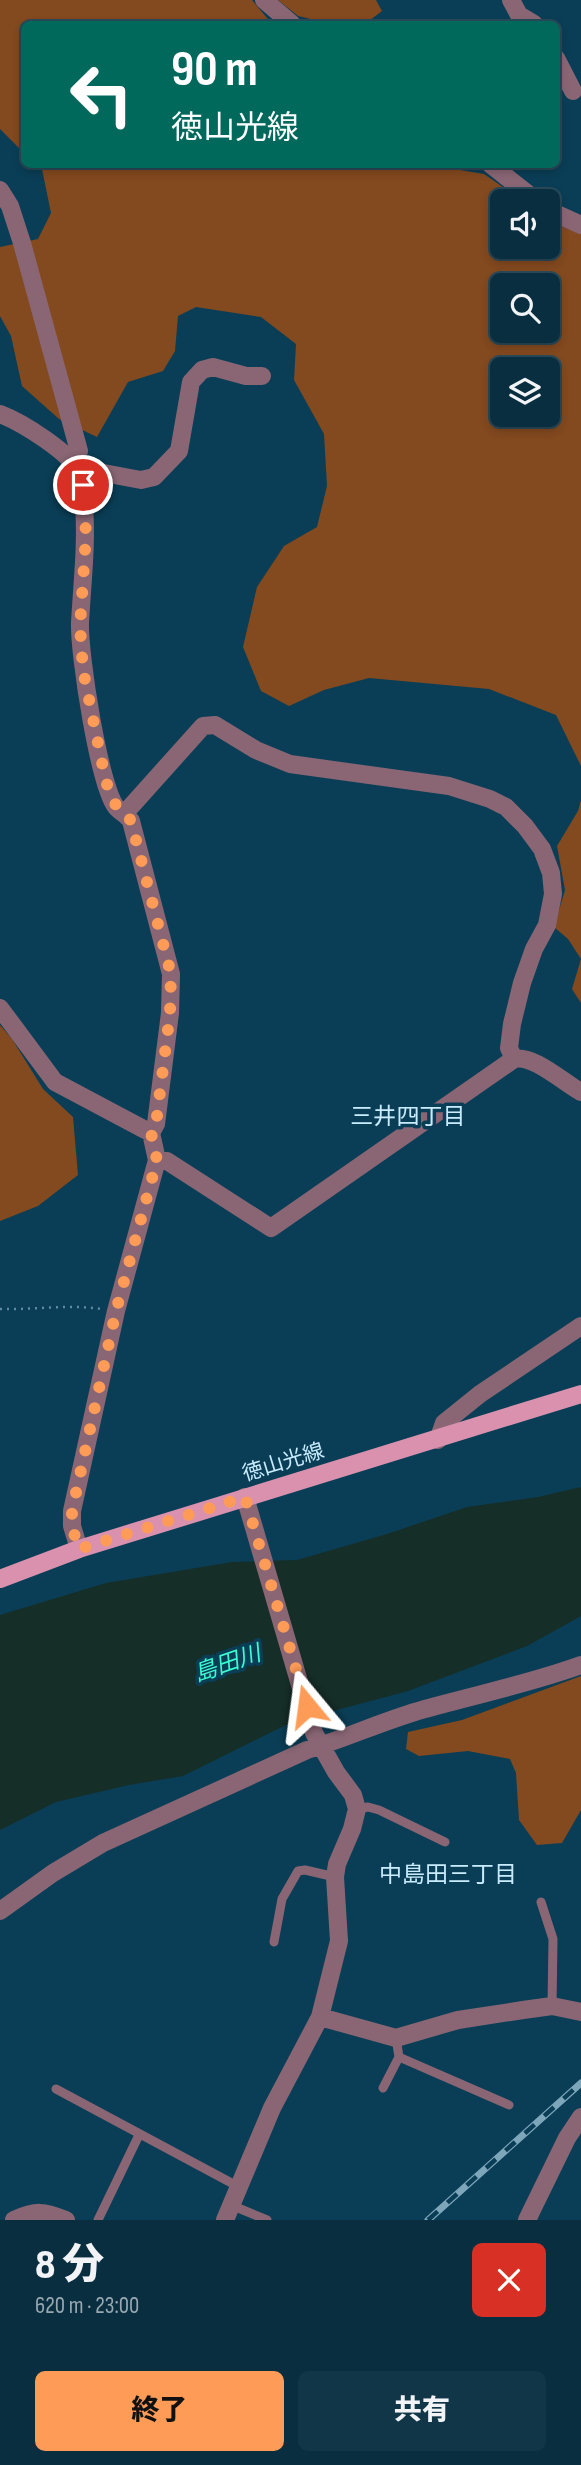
<!DOCTYPE html>
<html lang="ja">
<meta charset="utf-8">
<style>
:root{--surface:#082e40;--page:#113647;--text:#f1f3f6;--muted:#98a8b1;--line:#294a59;--accent:#fe9c57}
body{margin:0;font-family:"Sofia Sans Condensed","Noto Sans JP",sans-serif;background:var(--page);color:var(--text);height:100vh;display:flex;flex-direction:column;font-size:26px;white-space:nowrap}
*{box-sizing:border-box;margin:0}
p{font-size:23px;color:var(--muted)}
.icon{flex:none;width:38px;height:38px;fill:none;stroke:currentColor;stroke-width:2;stroke-linecap:round;stroke-linejoin:round}
.map{position:relative;height:2220px;overflow:hidden}
.drawer{display:flex;flex-direction:column;background:var(--surface);flex:1}
.drawer>*{flex:none}
.top-card{position:absolute;left:21px;top:21px;width:539px;height:147px;border-radius:10px;box-shadow:0 4px 10px #0003,0 0 0 2px var(--line);background:#00695c;color:#fff;overflow:hidden}
.fabs{position:absolute;left:490px;top:189px;display:grid;gap:14px}
.fabs a{display:grid;place-items:center;width:70px;height:70px;border-radius:10px;background:var(--surface);box-shadow:0 4px 10px #0003,0 0 0 2px var(--line);font-size:35px}
.pin{position:absolute;display:grid;place-items:center;width:60px;height:60px;color:#fff;margin:-30px;border:4px solid #fff;border-radius:50%;box-shadow:0 2px 7px #0007}
.me{position:absolute;width:77px;margin:-38px;rotate:344deg;stroke-linejoin:round;filter:drop-shadow(0 0 5px #0008)}
.turn{display:flex;align-items:center;gap:24px;height:147px;padding:0 35px;font-size:32px}
.turn .icon{width:91px;height:91px;stroke-width:2.5}
.turn b{display:block;font-size:49px;line-height:60px}
.round{display:grid;place-items:center;flex:none;width:74px;height:74px;border-radius:10px;background:var(--page)}
.head{display:flex;align-items:center;justify-content:space-between;height:119px;padding:0 35px}
h1{font-size:42px;font-weight:800;line-height:52px}
.action{display:flex;gap:14px;margin-top:auto;padding:14px 35px}
.action a{flex:1;height:80px;border-radius:10px;background:var(--accent);color:#111;font-size:28px;font-weight:800;line-height:80px;text-align:center}
.action a+a{background:var(--page);color:var(--text)}
.map>svg:first-child{display:block}
.green{fill:#83491f;fill-rule:evenodd}
.water{fill:#162e28}
.lines{fill:none;stroke-linecap:round;stroke-linejoin:round}
.path{stroke:#5e8ba0;stroke-width:2.5;stroke-dasharray:2 5;stroke-linecap:butt}
.lane{stroke:#8a6674;stroke-width:9}
.street{stroke:#8a6674;stroke-width:18}
.primary{stroke:#d991ae;stroke-width:18}
.rail-casing{stroke:#7da6bb;stroke-width:7}
.rail{stroke:#0a3e56;stroke-width:4.5;stroke-dasharray:13;stroke-linecap:butt}
.route{stroke:#fe9c57;stroke-width:12;stroke-dasharray:0 21.6}
.labels{text-anchor:middle;stroke-width:7;stroke-linejoin:round;paint-order:stroke}
.street-label{font-size:21px;fill:#c9ebfe;stroke:#0a3e56}
.neighbourhood-label{font-size:23px;fill:#c9ebfe;stroke:#0a3e56}
.water-label{font-size:23px;font-style:italic;fill:#3dfad1;stroke:#0a3e56}
</style>
<div class="map">
<svg width="581" height="2220" viewBox="0 0 581 2220">
<rect width="100%" height="100%" fill="#0a3e56"/>
<path class="green" d="M0,0H252L272,24H24V153L0,129Z
M278,0H376L382,11L365,24H325L323,22L298,16Z
M37,164L454,165L460,170L484,174L523,201H502V247H548V217L561,226L581,234V766L556,715L489,689L369,678L324,690L289,706L261,691L243,647L257,587L284,546L317,527L327,486L324,434L294,380L296,344L261,317L196,307L178,316L175,351L163,371L128,382L97,437L59,419L22,386L11,336L0,316V247L38,239L51,213L42,169ZM502,285H548V331H502ZM502,369H548V415H502Z
M581,800V1003L572,989L581,959L568,939L554,927L565,890L557,846L578,811Z
M0,1025L12,1039L43,1089L73,1117L78,1175L38,1206L0,1221Z
M581,1676V1810L562,1843L537,1845L519,1820L516,1773L510,1759L468,1751L419,1756L406,1749L408,1732L462,1720Z"/>
<path class="water" d="M581,1487V1616L527,1646L408,1691L292,1722L183,1776L129,1785L56,1802L0,1830V1615L106,1583L232,1562L297,1560L387,1534L467,1507L538,1497Z"/>
<g class="lines">
<path class="path" d="M0,1309C34,1310 68,1304 101,1309"/>
<path class="lane" d="M357,1809L368,1807L379,1810L445,1842
M541,1902L553,1939L552,2006
M274,1942L282,1899L298,1871L305,1870L335,1877
M399,2057L509,2105
M383,2088L399,2057L396,2038
M56,2089L239,2187
M231,2205L267,2220
M98,2220L139,2135"/>
<path class="street" d="M264,0L292,24
M511,0L519,15L534,24
M556,58L573,91
M490,164L537,201
M0,190L10,206L22,243L79,451L73,463
M548,210L581,225
M0,414C21,422 72,453 80,474C84,484 84,495 84,506C87,545 82,584 80,623C79,654 99,785 116,807C120,812 127,815 131,821L171,974L170,1013L156,1124L151,1133
M80,473L93,471L141,480L154,477L179,451L191,382L202,370L213,367L246,376H262
M125,813L203,726L215,725L256,750L290,764L449,786L490,799L506,807L525,826L542,849L551,873L553,894L547,925L534,949L522,983L512,1024L509,1048L514,1059
M0,1008L55,1082L151,1133L157,1160L116,1311L72,1511V1526L79,1549
M157,1160L167,1161L271,1228L514,1059C533,1054 564,1083 581,1092
M438,1440L444,1423L480,1394L581,1326
M0,1911L53,1873L103,1843L307,1750C347,1738 385,1720 425,1709C478,1694 529,1684 581,1665
M320,2017L396,2038L458,2020L523,2010L552,2006L581,2012
M14,2220C36,2210 44,2211 66,2220
M225,2220L272,2108L320,2017L339,1941L335,1877L337,1864L352,1829L357,1809L353,1795L336,1772L314,1733L245,1497
M527,2220L567,2138L581,2117"/>
<path class="primary" d="M0,1579L79,1549L581,1394"/>
<g class="rail-casing">
<path id="rail" d="M428,2220L581,2083"/>
</g>
<use href="#rail" class="rail"/>
</g>
<g class="lines">
<path class="route" d="M83,485L86,535L80,626L83,670L106,782L117,808L125,813L131,821L171,974L170,1013L156,1124L151,1133L157,1160L116,1311L72,1511V1527L79,1549L245,1497L307,1706"/>
</g>
<g class="labels">
<g class="street-label">
<text transform="translate(283 1462) rotate(-17)" y="7">徳山光線</text>
</g>
<g class="neighbourhood-label">
<text x="408" y="1124">三井四丁目</text>
<text x="448" y="1882">中島田三丁目</text>
</g>
<g class="water-label">
<text transform="translate(227 1663) rotate(-19)" y="8">島田川</text>
</g>
</g>
</svg>
<div class="fabs">
<a><svg class="icon" aria-label="sound" viewBox="0 0 24 24"><path d="M4 9h4l5-4v14l-5-4H4zM17 9q2 3 0 6"/></svg></a>
<a><svg class="icon" aria-label="search" viewBox="0 0 24 24"><circle cx="10" cy="10" r="6"/><path d="M15 15l6 6"/></svg></a>
<a><svg class="icon" aria-label="layers" viewBox="0 0 24 24"><path d="M12 4l9 5-9 5-9-5zM3 14l9 5 9-5"/></svg></a>
</div>
<div class="pin" style="left:83px;top:485px;background:#d93025"><svg class="icon" aria-label="arrive" viewBox="0 0 24 24"><path d="M6 21V4h12l-3 4 3 4H6"/></svg></div>
<svg class="me" style="left:307px;top:1706px" viewBox="-20 -20 40 40"><path d="M0-17L14 15 0 8-14 15z" fill="#fe9c57" stroke="#fff" stroke-width="4"/></svg>
<div class="top-card">
<div class="turn"><svg class="icon" aria-label="left" viewBox="0 0 24 24"><path d="M17 20v-9H6M10 6l-5 5 5 5"/></svg><div><b>90 m</b>徳山光線</div></div>
</div>
</div>
<section class="drawer">
<div class="head"><div><h1>8 分</h1><p>620 m · 23:00</p></div><a class="round" style="background:#d93025;color:#fff"><svg class="icon" aria-label="close" viewBox="0 0 24 24"><path d="M6 6l12 12M18 6L6 18"/></svg></a></div>
<div class="action"><a>終了</a><a>共有</a></div>
</section>
